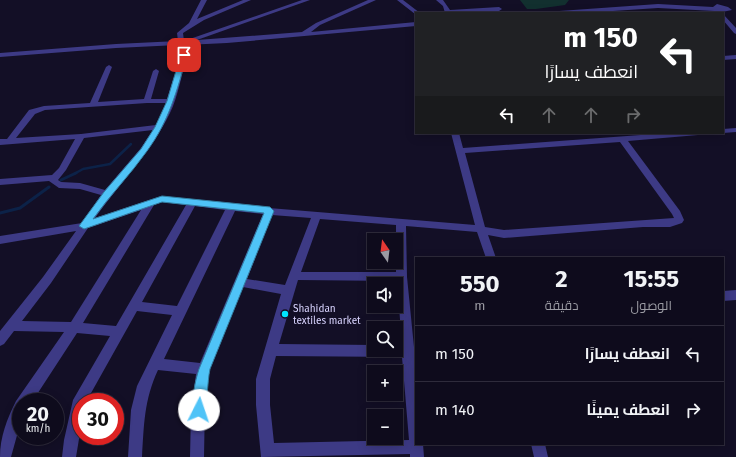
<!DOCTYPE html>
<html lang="ar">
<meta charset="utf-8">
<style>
:root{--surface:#0e0b1c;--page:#1c1929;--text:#f1f3f6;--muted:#9b9ba3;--line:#2e2b3b}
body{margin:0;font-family:"Fira Sans",Cairo,sans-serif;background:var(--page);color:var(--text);direction:rtl;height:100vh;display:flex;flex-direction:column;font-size:15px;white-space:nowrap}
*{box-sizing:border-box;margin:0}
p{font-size:13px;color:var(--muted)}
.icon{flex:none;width:22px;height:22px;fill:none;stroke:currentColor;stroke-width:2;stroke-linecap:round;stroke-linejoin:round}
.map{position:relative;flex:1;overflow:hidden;direction:ltr}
.panel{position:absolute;left:415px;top:257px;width:309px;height:188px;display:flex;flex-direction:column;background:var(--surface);border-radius:0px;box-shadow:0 2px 10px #0003,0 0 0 1px var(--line);direction:rtl}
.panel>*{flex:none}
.hud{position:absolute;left:415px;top:12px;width:309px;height:122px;border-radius:0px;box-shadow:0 2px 10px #0003,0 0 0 1px var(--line);direction:rtl;background:#202124;color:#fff;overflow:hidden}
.needle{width:26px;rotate:346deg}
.fabs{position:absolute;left:367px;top:233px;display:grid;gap:8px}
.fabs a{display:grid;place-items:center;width:36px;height:36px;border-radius:0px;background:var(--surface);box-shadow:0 2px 10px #0003,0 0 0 1px var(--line);font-size:20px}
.speed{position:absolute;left:12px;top:393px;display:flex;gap:8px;font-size:20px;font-weight:700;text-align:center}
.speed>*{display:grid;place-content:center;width:52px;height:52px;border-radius:50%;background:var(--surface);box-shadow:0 2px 10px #0003,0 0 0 1px var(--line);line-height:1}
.speed small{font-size:10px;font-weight:400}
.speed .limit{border:6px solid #d22;background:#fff;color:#111}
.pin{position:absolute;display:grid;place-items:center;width:34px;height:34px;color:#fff;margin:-17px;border-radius:8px;box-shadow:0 2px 6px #0006}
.me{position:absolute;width:44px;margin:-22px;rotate:4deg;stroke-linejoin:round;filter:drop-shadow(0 0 3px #0008)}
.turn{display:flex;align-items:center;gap:14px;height:84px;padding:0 20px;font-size:18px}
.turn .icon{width:52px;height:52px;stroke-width:2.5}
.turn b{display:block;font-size:28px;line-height:34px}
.lanes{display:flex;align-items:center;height:38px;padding:0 20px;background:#0003;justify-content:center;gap:20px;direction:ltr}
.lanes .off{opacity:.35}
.eta{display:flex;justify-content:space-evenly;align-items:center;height:68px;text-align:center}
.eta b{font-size:24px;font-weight:700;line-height:28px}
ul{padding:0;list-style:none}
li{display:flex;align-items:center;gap:12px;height:56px;padding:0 20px;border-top:1px solid var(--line)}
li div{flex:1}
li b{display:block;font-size:15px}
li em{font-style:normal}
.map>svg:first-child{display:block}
.green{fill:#12302f}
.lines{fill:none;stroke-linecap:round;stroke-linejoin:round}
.stream-far1{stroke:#0c2248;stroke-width:2.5}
.stream{stroke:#0c2248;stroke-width:3}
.minor{fill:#3d3a85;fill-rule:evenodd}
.route{fill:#4fc3f7;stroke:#337fa1}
.poi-dot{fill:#00e5ff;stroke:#130f26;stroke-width:1.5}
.labels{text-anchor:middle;stroke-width:4;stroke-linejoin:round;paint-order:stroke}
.poi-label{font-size:10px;fill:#d9d4ff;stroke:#130f26;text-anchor:start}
</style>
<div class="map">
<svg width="736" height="457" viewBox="0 0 736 457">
<rect width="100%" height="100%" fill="#130f26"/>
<path class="green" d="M520,0H569L565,5L536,9H527Z"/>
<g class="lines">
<path class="stream-far1" d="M74,174L83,169L110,164L131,144"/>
<path class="stream" d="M61,180L76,173
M0,213L20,208L49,187"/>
<path class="minor" d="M201,0H207L197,19L243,0H251L204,20L183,33L184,41L302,0H310L197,40L302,32L316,23L368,0H376L320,25L311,32L416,22V26L227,43L185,45L187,49V55C182,73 178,97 170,113C151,152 120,183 95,218L162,196L269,208L475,225L451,133H459L463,148L668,133H702L698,135L628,141L680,211L684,220L682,223L670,227H643L504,238L488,235L496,258H486L477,232L406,226L407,277L416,367V444H423L424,457H410V454L261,457L256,405V379L281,294L243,287L210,369L205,402L204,457H190L191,413L196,374L158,370C144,400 144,425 142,457H128L131,410L137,386L172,315L137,311L86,402H81V427L76,457H62L64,440L73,400L110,336L77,333L32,402H21V421L11,457H0C0,437 7,419 16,401L64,332L14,331L4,344L0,346V331L43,277L76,231L0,244V236L82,223L101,195L80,189L59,188L49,181L0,185V179L52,175L59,168L75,139L0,145V139H7L29,110L44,106L90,103L106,67L109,65L112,67L98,102L144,99L153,71L156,69L159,71L151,99H167L181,55V49L178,45L116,48L0,57V53L116,44L178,41L177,33L189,23ZM147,103H166L163,112L156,125L81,134L16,138L35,114L45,110ZM153,130L141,148L105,190L80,183L61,182L58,180L66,170L84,138ZM620,142L672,214L674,218L504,230L485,227L465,153ZM162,202L186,205L116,326L83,323L154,205ZM195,206L225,210L177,306L142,302ZM141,210L71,322L22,321L51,283L88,228ZM235,211L263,214L200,363L164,359ZM272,215L311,218L285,285L247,279ZM320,219L396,225V272H301ZM298,280L397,281L402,345H396V350H374V345L279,344ZM276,356L402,357L409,440L274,443L270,405V379Z
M397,0H403L420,13L415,14Z
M436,0H443L450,10L499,7L502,9L499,11L445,13L443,6Z
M658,4L713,7L717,4L728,7L732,10L717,13L714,11L658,8L583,13H556L559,11Z
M723,14L736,28V34L734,33L723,20Z
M736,55V59L723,60V56Z
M736,128V132L723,133H721H723V129Z
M736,290V300L723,301V291Z
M531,444H545L548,457H534Z"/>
</g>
<path class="route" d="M181,54L187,55C177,91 169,121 147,151C130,175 110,195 93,219L162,196L270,207L274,211L210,369C207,383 208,403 203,415L199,417L195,415C190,404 195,381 199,369L264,213L162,202L84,229L79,226L104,192L141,149L155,127L167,101Z"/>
<circle class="poi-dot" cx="285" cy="314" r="4"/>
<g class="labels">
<g class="poi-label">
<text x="293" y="312">Shahidan<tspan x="293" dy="12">textiles market</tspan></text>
</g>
</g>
</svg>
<div class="fabs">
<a><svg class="needle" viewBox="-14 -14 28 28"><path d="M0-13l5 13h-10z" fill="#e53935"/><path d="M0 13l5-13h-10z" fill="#9b9ba3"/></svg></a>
<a><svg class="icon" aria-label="sound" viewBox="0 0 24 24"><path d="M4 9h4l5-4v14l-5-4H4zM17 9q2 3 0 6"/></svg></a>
<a><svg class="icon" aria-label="search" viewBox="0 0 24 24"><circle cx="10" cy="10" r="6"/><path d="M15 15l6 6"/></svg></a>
<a>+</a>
<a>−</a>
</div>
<div class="speed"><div>20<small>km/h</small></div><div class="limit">30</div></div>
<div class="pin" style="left:184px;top:55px;background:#d93025"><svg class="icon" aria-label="arrive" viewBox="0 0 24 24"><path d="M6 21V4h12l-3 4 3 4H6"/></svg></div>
<svg class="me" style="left:199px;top:410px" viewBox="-20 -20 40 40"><circle r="19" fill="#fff"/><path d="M0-13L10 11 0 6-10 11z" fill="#4fc3f7"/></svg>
<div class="hud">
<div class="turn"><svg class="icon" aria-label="left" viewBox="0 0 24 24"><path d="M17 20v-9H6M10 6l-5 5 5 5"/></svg><div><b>150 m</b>انعطف يسارًا</div></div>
<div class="lanes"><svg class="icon" aria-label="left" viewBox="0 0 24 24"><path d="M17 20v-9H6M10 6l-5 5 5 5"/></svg><svg class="icon off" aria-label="ahead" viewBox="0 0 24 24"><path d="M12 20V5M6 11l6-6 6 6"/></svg><svg class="icon off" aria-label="ahead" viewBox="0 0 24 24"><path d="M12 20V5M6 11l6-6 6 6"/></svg><svg class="icon off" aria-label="right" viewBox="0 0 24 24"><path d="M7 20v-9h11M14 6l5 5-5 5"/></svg></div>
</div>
<section class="panel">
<div class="eta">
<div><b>15:55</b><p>الوصول</p></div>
<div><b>2</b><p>دقيقة</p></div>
<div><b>550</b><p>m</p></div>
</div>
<ul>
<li><svg class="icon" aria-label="left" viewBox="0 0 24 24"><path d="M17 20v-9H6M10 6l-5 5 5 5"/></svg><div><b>انعطف يسارًا</b></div><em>150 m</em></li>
<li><svg class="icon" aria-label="right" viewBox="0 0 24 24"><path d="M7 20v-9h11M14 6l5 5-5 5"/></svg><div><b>انعطف يمينًا</b></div><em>140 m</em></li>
</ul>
</section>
</div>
